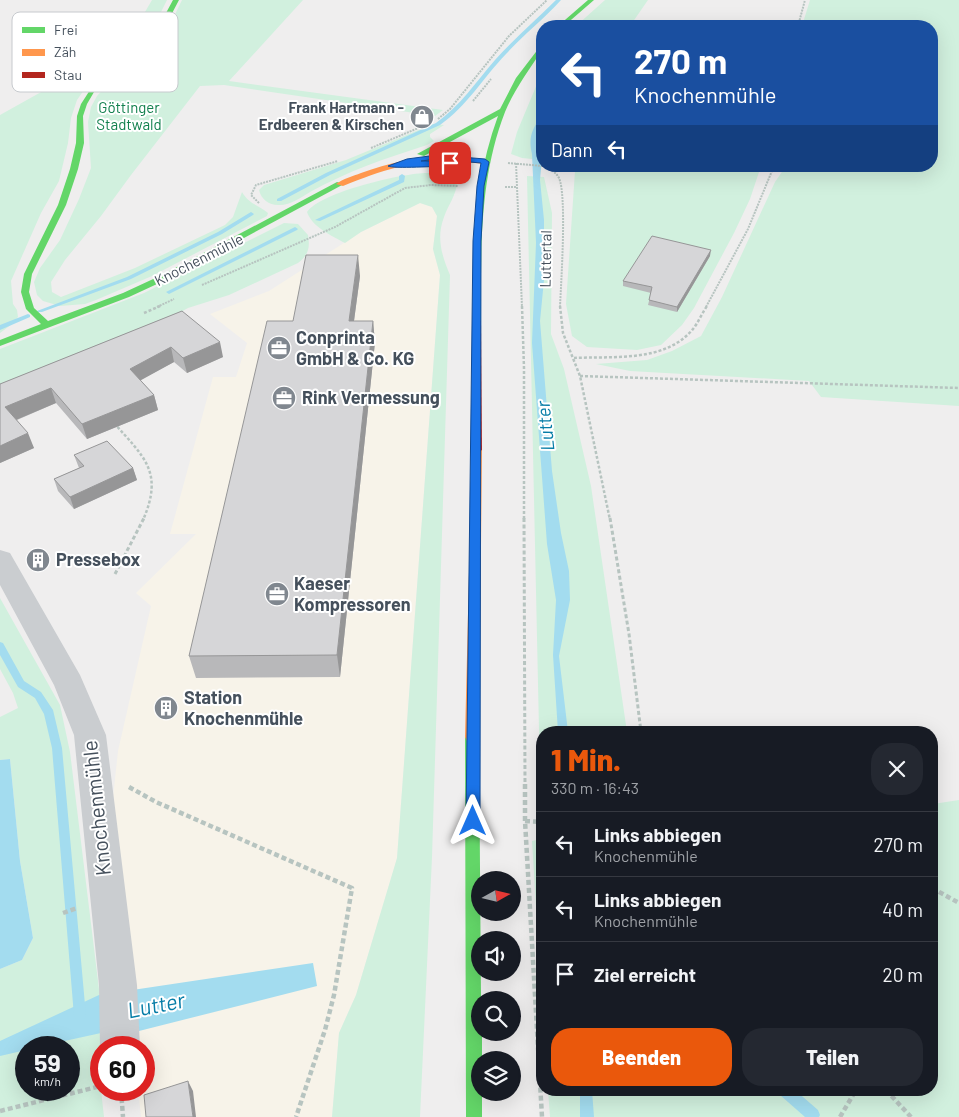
<!DOCTYPE html>
<html lang="de">
<meta charset="utf-8">
<style>
:root{--surface:#171b24;--page:#242831;--text:#f1f3f6;--muted:#9ea1a6;--line:#363941;--accent:#ea580c}
body{margin:0;font-family:Barlow,sans-serif;background:var(--page);color:var(--text);height:100vh;display:flex;flex-direction:column;font-size:19px;white-space:nowrap}
*{box-sizing:border-box;margin:0}
p{font-size:16px;color:var(--muted)}
.icon{flex:none;width:28px;height:28px;fill:none;stroke:currentColor;stroke-width:2;stroke-linecap:round;stroke-linejoin:round}
.map{position:relative;flex:1;overflow:hidden}
.drawer{position:absolute;left:536px;top:726px;width:402px;height:370px;display:flex;flex-direction:column;background:var(--surface);border-radius:20px;box-shadow:0 5px 20px #0002}
.drawer>*{flex:none}
.hud{position:absolute;left:536px;top:20px;width:402px;height:152px;border-radius:20px;box-shadow:0 5px 20px #0002;background:#1a4fa0;color:#fff;overflow:hidden}
.needle{width:32px;rotate:82deg}
.buttons{position:absolute;left:471px;top:871px;display:grid;gap:10px}
.buttons a{display:grid;place-items:center;width:50px;height:50px;border-radius:50%;background:var(--surface);box-shadow:0 5px 20px #0002;font-size:25px}
.speed{position:absolute;left:15px;top:1036px;display:flex;gap:10px;font-size:25px;font-weight:700;text-align:center}
.speed>*{display:grid;place-content:center;width:65px;height:65px;border-radius:50%;background:var(--surface);box-shadow:0 5px 20px #0002;line-height:1}
.speed small{font-size:12px;font-weight:400}
.speed .limit{border:8px solid #d22;background:#fff;color:#111}
.pin{position:absolute;display:grid;place-items:center;width:42px;height:42px;color:#fff;margin:-21px;border-radius:10px;box-shadow:0 2px 8px #0006}
.me{position:absolute;width:55px;margin:-28px;rotate:0deg;stroke-linejoin:round;filter:drop-shadow(0 0 4px #0008)}
.turn{display:flex;align-items:center;gap:18px;height:105px;padding:0 15px;font-size:22px}
.turn .icon{width:65px;height:65px;stroke-width:2.5}
.turn b{display:block;font-size:35px;line-height:42px}
.then{display:flex;align-items:center;height:48px;padding:0 15px;background:#0003;gap:10px;font-size:19px}
.round{display:grid;place-items:center;flex:none;width:52px;height:52px;border-radius:20px;background:var(--page)}
.head{display:flex;align-items:center;justify-content:space-between;height:85px;padding:0 15px}
h1{font-size:30px;font-weight:800;line-height:38px;color:var(--accent)}
.primary-button{display:flex;gap:10px;margin-top:auto;padding:10px 15px}
.primary-button a{flex:1;height:58px;border-radius:20px;background:var(--accent);color:#fff;font-size:20px;font-weight:800;line-height:58px;text-align:center}
.primary-button a+a{background:var(--page);color:var(--text)}
ul{padding:0;list-style:none}
li{display:flex;align-items:center;gap:15px;height:65px;padding:0 15px;border-top:1px solid var(--line)}
li div{flex:1}
li b{display:block;font-size:19px}
li em{font-style:normal}
.map>svg:first-child{display:block}
.commercial{fill:#f7f3e9}
.green{fill:#d1f0de;fill-rule:evenodd}
.water{fill:#a3dcef}
.lines{fill:none;stroke-linecap:round;stroke-linejoin:round}
.stream{fill:#a3dcef;fill-rule:evenodd}
.path-far3{stroke:#b7c4c0;stroke-width:2;stroke-dasharray:2 1;stroke-linecap:butt}
.path-far2{stroke:#b7c4c0;stroke-width:2.5;stroke-dasharray:3 2;stroke-linecap:butt}
.path-far1{stroke:#b7c4c0;stroke-width:3;stroke-dasharray:4 2.5;stroke-linecap:butt}
.path{stroke:#b7c4c0;stroke-width:4.5;stroke-dasharray:5 3;stroke-linecap:butt}
.street{fill:#cacdd0;fill-rule:evenodd}
.fast{fill:#63d668;fill-rule:evenodd}
.slow{fill:#ff974d;fill-rule:evenodd}
.jam{fill:#b3261e;fill-rule:evenodd}
.wall{fill:#b8b8ba}
.shaded-wall{fill:#969697}
.building{fill:#d6d6d8;stroke:#969697}
.route{fill:#1a73e8;stroke:#114b97}
.labels{text-anchor:middle;stroke-width:4;stroke-linejoin:round;paint-order:stroke}
.far-park-label{font-size:15px;fill:#12804e;stroke:#fff}
.far-poi-label{font-size:15px;font-weight:bold;fill:#45505c;stroke:#fff;text-anchor:end}
.far-street-label{font-size:15px;fill:#45505c;stroke:#fff}
.poi-label{font-size:18px;font-weight:bold;fill:#45505c;stroke:#fff;text-anchor:start}
.water-label{font-size:19px;font-style:italic;fill:#067da7;stroke:#fff}
.near-street-label{font-size:21px;fill:#45505c;stroke:#fff}
.near-water-label{font-size:22px;font-style:italic;fill:#067da7;stroke:#fff}
.key{fill:#fff;stroke:#c7cace;stroke-width:1}
.key-label{font-size:14px;fill:#45505c}
</style>
<div class="map">
<svg width="959" height="1117" viewBox="0 0 959 1117">
<rect width="100%" height="100%" fill="#efeeee"/>
<path class="commercial" d="M420,203L432,207L437,216L433,249L440,275L397,859L356,995L339,1033L332,1117H141L138,1090H144V1048H134L112,807L118,751L151,606L136,593L196,534H170L213,377H236L247,343L210,314L269,291L361,232Z"/>
<path class="green" d="M152,0H167L147,40L135,53L84,90L77,100L71,118L68,143L59,181L41,213L11,281L13,304L17,310L18,317L12,324L0,333V115L68,77L98,64L118,52L128,41Z
M182,0H303L229,81L443,110L435,116L224,85L200,86L131,175L101,216L65,260L51,282L52,292L61,297L135,268L225,225L233,217L242,192C249,204 258,205 268,213L267,216L152,276L96,300L85,304L60,306L43,301L37,295L34,282L40,268L60,240L79,199L91,168L88,122L91,107L97,96L107,85L153,51L163,39Z
M605,0H648L630,26H576Z
M810,0H959V406L821,397L809,381L630,371L596,364L647,360L672,351L701,336L722,297L775,182L786,166H932V26H802Z
M542,72V160L522,158L511,154L517,132Z
M433,124L444,125L430,134V137L434,141L427,145C386,158 348,171 310,192C302,197 289,206 278,205C269,205 261,199 259,190L264,185L346,160Z
M568,166H761L750,199L734,233L694,308L682,325L661,345L637,350L587,347L572,336L566,304L575,171Z
M427,173C439,173 450,173 457,183C456,196 448,205 444,217C436,238 442,256 450,275L432,857L420,1117H332L339,1033L356,995L397,858L440,275L433,249L437,216L432,207L420,203L361,232L345,243C332,236 312,227 307,212C321,192 403,173 427,173Z
M527,176L544,177L552,213L551,334L564,369L591,486L627,732H542V1005L532,841L541,839V822Z
M284,223L298,224L308,235C310,247 309,255 298,263L229,295L188,308L148,330L0,387V349L144,293Z
M0,598L60,705L70,752L99,989L101,1090L104,1117H0V969L22,960L33,938L20,861L10,759L0,760V717L18,708L13,693L0,669ZM26,1048H69V1090H26Z
M959,800V1117H550L548,1090H932L933,804Z"/>
<path class="water" d="M542,116V126L538,147L542,158L540,180L544,220V280L540,321L552,471L561,533L569,571L570,600L559,656L568,732H558L553,655L556,600L547,544L532,343L536,243L532,154C528,138 532,128 542,116Z
M10,759L20,861L33,938L22,960L0,969V760Z
M313,963L317,986L139,1031L101,1033L37,1047L26,1048V1050L0,1056V1041L99,995Z"/>
<g class="lines">
<path class="stream" d="M556,0H561C544,19 523,35 506,54C483,78 467,106 440,125L330,175L281,201H277V199L326,173L436,123C460,106 476,82 495,60C514,39 536,20 556,0Z
M402,174L405,176L404,182L320,221L315,220L399,180V176Z
M251,212L254,214L253,215L222,234L131,279L42,312H38L37,311L127,277L218,232Z
M295,227L298,229L297,230L169,294L166,292Z
M28,314L30,315V317L0,330V325Z
M0,642L3,643L24,681L41,692L53,710L62,748L86,1016L84,1020L80,1022L76,1020L74,1016L52,748L44,714L35,698L18,687L0,655Z
M580,1090H592L594,1117H580Z
M779,1090H795L818,1110L820,1115L819,1117H805L780,1095Z"/>
<path class="path-far3" d="M798,26L805,0
M473,101L491,79
M438,119L450,109L509,36L547,0
M371,148L423,126
M508,163L542,166
M516,163L522,307
M544,166C550,169 556,172 559,178C567,196 561,283 560,307
M505,187H516
M259,203L251,195L256,185L338,161
M202,285L335,227L405,188L431,185L458,186
M157,307L174,299
M706,307L748,229L774,166"/>
<path class="path-far2" d="M522,306L524,368V520
M560,306L563,333L580,376L610,520
M144,313L160,306
M574,358C612,356 665,363 693,329C698,323 702,313 707,306
M580,376L959,388
M114,423C144,457 164,472 143,520"/>
<path class="path-far1" d="M524,518L525,785
M610,518L629,634L641,732
M115,574L144,518"/>
<path class="path" d="M525,784V821L542,1117
M129,787L156,802L352,888L334,995L325,1030L296,1117
M525,821L542,822
M932,888L959,903
M63,913L77,908
M121,1090L123,1117
M886,1090L911,1117
M0,1111L101,1086
M840,1117L856,1090"/>
<path class="street" d="M0,550L10,553L14,560L80,675L106,735L137,985L140,1048H101V1051L100,1048L99,985L74,735L54,685L0,585Z"/>
<path class="fast" d="M173,0H179L158,40L145,55L94,92L87,104L83,116L84,143L78,169L66,205L32,274L29,292L34,308L48,321L123,293L164,274L337,182L344,184L170,278L129,297L0,346V340L41,324L26,309L21,292L24,274L58,205L70,169L76,143L77,116L81,104L90,90L141,53L152,39Z
M588,0H594L564,26H558Z
M542,44V50C529,70 514,90 505,112C479,179 481,250 481,321L477,324L473,321C473,249 473,184 498,116L424,156L417,154L500,109L516,78Z
M472,732L477,733L479,737L481,1000L480,1032H482V1060H480V1092H482V1117H466L465,737L467,733Z"/>
<path class="slow" d="M444,156L485,160L489,162L485,164C428,157 396,164 343,186L336,184C343,179 353,176 361,173C389,163 415,157 444,156Z
M477,447L482,450L479,737L477,741L472,742L467,741L465,737L472,450Z"/>
<path class="jam" d="M477,318L481,321L482,450L477,453L472,450L473,321Z"/>
</g>
<path class="wall" d="M710,256L677,312L648,305L651,293L623,286V281Z
M360,276L354,321H373L375,342L340,677L196,678L189,656L293,321Z
M182,311L223,357L187,373L174,362L140,380L154,395L158,410L87,439L56,403L17,420L34,448L0,463V384Z
M74,455L133,468L137,480L74,509L58,491L54,479L79,468Z"/>
<path class="shaded-wall" d="M711,250L710,256L677,312V307Z
M358,255L360,276L351,343L349,321Z
M373,321L375,342L340,677L337,655Z
M220,342L223,357L187,373L183,358Z
M171,347L174,362L134,384L130,369Z
M51,388L56,403L11,422L5,407Z
M154,395L158,410L87,439L82,424Z
M28,433L34,448L0,463V446Z
M133,468L137,480L74,509L70,497Z
M188,1081L193,1091L196,1117H193Z"/>
<path class="building" d="M652,236L711,250L677,307L649,300L652,287L623,281Z
M306,255H358L349,321H373L337,655L189,656L267,321H293Z
M182,311L220,342L183,358L171,347L130,369L154,395L82,424L51,388L5,407L28,433L0,446V384Z
M107,441L133,468L70,497L54,479L84,466L74,455Z
M188,1081L193,1117H146L144,1095Z"/>
<path class="route" d="M437,155L485,159L489,162L484,186L481,241L480,821L478,825L473,827L468,825L466,821L473,241L477,186L481,163L437,159L421,161H450L453,163L450,166C440,166 392,169 388,166L407,159Z"/>
<defs>
<g id="shop-disc" transform="scale(1.25)"><circle r="9.5" fill="#80878f" stroke="#fff"/><path d="M-5-2.5h2.3a2.7 3.5 0 0 1 5.4 0H5L5.5 6h-11ZM-1.5-2.5h3a1.5 2.3 0 0 0-3 0Z" fill="#fff"/></g>
<g id="office-disc" transform="scale(1.25)"><circle r="9.5" fill="#80878f" stroke="#fff"/><path d="M-6-3h4V-5.5h4V-3h4V5H-6ZM-1-4.5V-3h2v-1.5ZM-6 0V1H6V0Z" fill="#fff"/></g>
<g id="building-disc" transform="scale(1.25)"><circle r="9.5" fill="#80878f" stroke="#fff"/><path d="M-4-6H4V6H1V3H-1V6H-4ZM-2.5-4.3h1.7v1.8h-1.7ZM.8-4.3h1.7v1.8H.8ZM-2.5-1h1.7V.8h-1.7ZM.8-1h1.7V.8H.8Z" fill="#fff"/></g>
</defs>
<g fill-rule="evenodd">
<use href="#shop-disc" x="422" y="117"/>
<use href="#office-disc" x="279" y="348"/>
<use href="#office-disc" x="284" y="398"/>
<use href="#building-disc" x="38" y="560"/>
<use href="#office-disc" x="277" y="594"/>
<use href="#building-disc" x="166" y="708"/>
</g>
<g class="labels">
<g class="far-park-label">
<text x="129" y="113">Göttinger<tspan x="129" dy="17">Stadtwald</tspan></text>
</g>
<g class="far-poi-label">
<text x="404" y="113">Frank Hartmann -<tspan x="404" dy="17">Erdbeeren &amp; Kirschen</tspan></text>
</g>
<g class="far-street-label">
<text transform="translate(546 259) rotate(-89)" y="5">Luttertal</text>
<text transform="translate(199 260) rotate(-27)" y="5">Knochenmühle</text>
</g>
<g class="poi-label">
<text x="296" y="344">Conprinta<tspan x="296" dy="21">GmbH &amp; Co. KG</tspan></text>
<text x="302" y="404">Rink Vermessung</text>
<text x="56" y="566">Pressebox</text>
<text x="294" y="590">Kaeser<tspan x="294" dy="21">Kompressoren</tspan></text>
<text x="184" y="704">Station<tspan x="184" dy="21">Knochenmühle</tspan></text>
</g>
<g class="water-label">
<text transform="translate(545 426) rotate(-96)" y="7">Lutter</text>
</g>
<g class="near-street-label">
<text transform="translate(97 808) rotate(-96)" y="7">Knochenmühle</text>
</g>
<g class="near-water-label">
<text transform="translate(156 1005) rotate(-11)" y="8">Lutter</text>
</g>
</g>
<rect x="12" y="12" width="166" height="80" rx="8" class="key"/>
<rect x="22" y="27" width="23" height="6" fill="#63d668"/>
<rect x="22" y="49" width="23" height="7" fill="#ff974d"/>
<rect x="22" y="72" width="23" height="6" fill="#b3261e"/>
<g class="key-label">
<text x="54" y="35">Frei</text>
<text x="54" y="57">Zäh</text>
<text x="54" y="80">Stau</text>
</g>
</svg>
<div class="buttons">
<a><svg class="needle" viewBox="-14 -14 28 28"><path d="M0-13l5 13h-10z" fill="#e53935"/><path d="M0 13l5-13h-10z" fill="#9ea1a6"/></svg></a>
<a><svg class="icon" aria-label="sound" viewBox="0 0 24 24"><path d="M4 9h4l5-4v14l-5-4H4zM17 9q2 3 0 6"/></svg></a>
<a><svg class="icon" aria-label="search" viewBox="0 0 24 24"><circle cx="10" cy="10" r="6"/><path d="M15 15l6 6"/></svg></a>
<a><svg class="icon" aria-label="layers" viewBox="0 0 24 24"><path d="M12 4l9 5-9 5-9-5zM3 14l9 5 9-5"/></svg></a>
</div>
<div class="speed"><div>59<small>km/h</small></div><div class="limit">60</div></div>
<div class="pin" style="left:450px;top:163px;background:#d93025"><svg class="icon" aria-label="arrive" viewBox="0 0 24 24"><path d="M6 21V4h12l-3 4 3 4H6"/></svg></div>
<svg class="me" style="left:473px;top:821px" viewBox="-20 -20 40 40"><path d="M0-17L14 15 0 8-14 15z" fill="#1a73e8" stroke="#fff" stroke-width="4"/></svg>
<div class="hud">
<div class="turn"><svg class="icon" aria-label="left" viewBox="0 0 24 24"><path d="M17 20v-9H6M10 6l-5 5 5 5"/></svg><div><b>270 m</b>Knochenmühle</div></div>
<div class="then">Dann<svg class="icon" aria-label="left" viewBox="0 0 24 24"><path d="M17 20v-9H6M10 6l-5 5 5 5"/></svg></div>
</div>
<section class="drawer">
<div class="head"><div><h1>1 Min.</h1><p>330 m · 16:43</p></div><a class="round"><svg class="icon" aria-label="close" viewBox="0 0 24 24"><path d="M6 6l12 12M18 6L6 18"/></svg></a></div>
<ul>
<li><svg class="icon" aria-label="left" viewBox="0 0 24 24"><path d="M17 20v-9H6M10 6l-5 5 5 5"/></svg><div><b>Links abbiegen</b><p>Knochenmühle</p></div><em>270 m</em></li>
<li><svg class="icon" aria-label="left" viewBox="0 0 24 24"><path d="M17 20v-9H6M10 6l-5 5 5 5"/></svg><div><b>Links abbiegen</b><p>Knochenmühle</p></div><em>40 m</em></li>
<li><svg class="icon" aria-label="arrive" viewBox="0 0 24 24"><path d="M6 21V4h12l-3 4 3 4H6"/></svg><div><b>Ziel erreicht</b></div><em>20 m</em></li>
</ul>
<div class="primary-button"><a>Beenden</a><a>Teilen</a></div>
</section>
</div>
